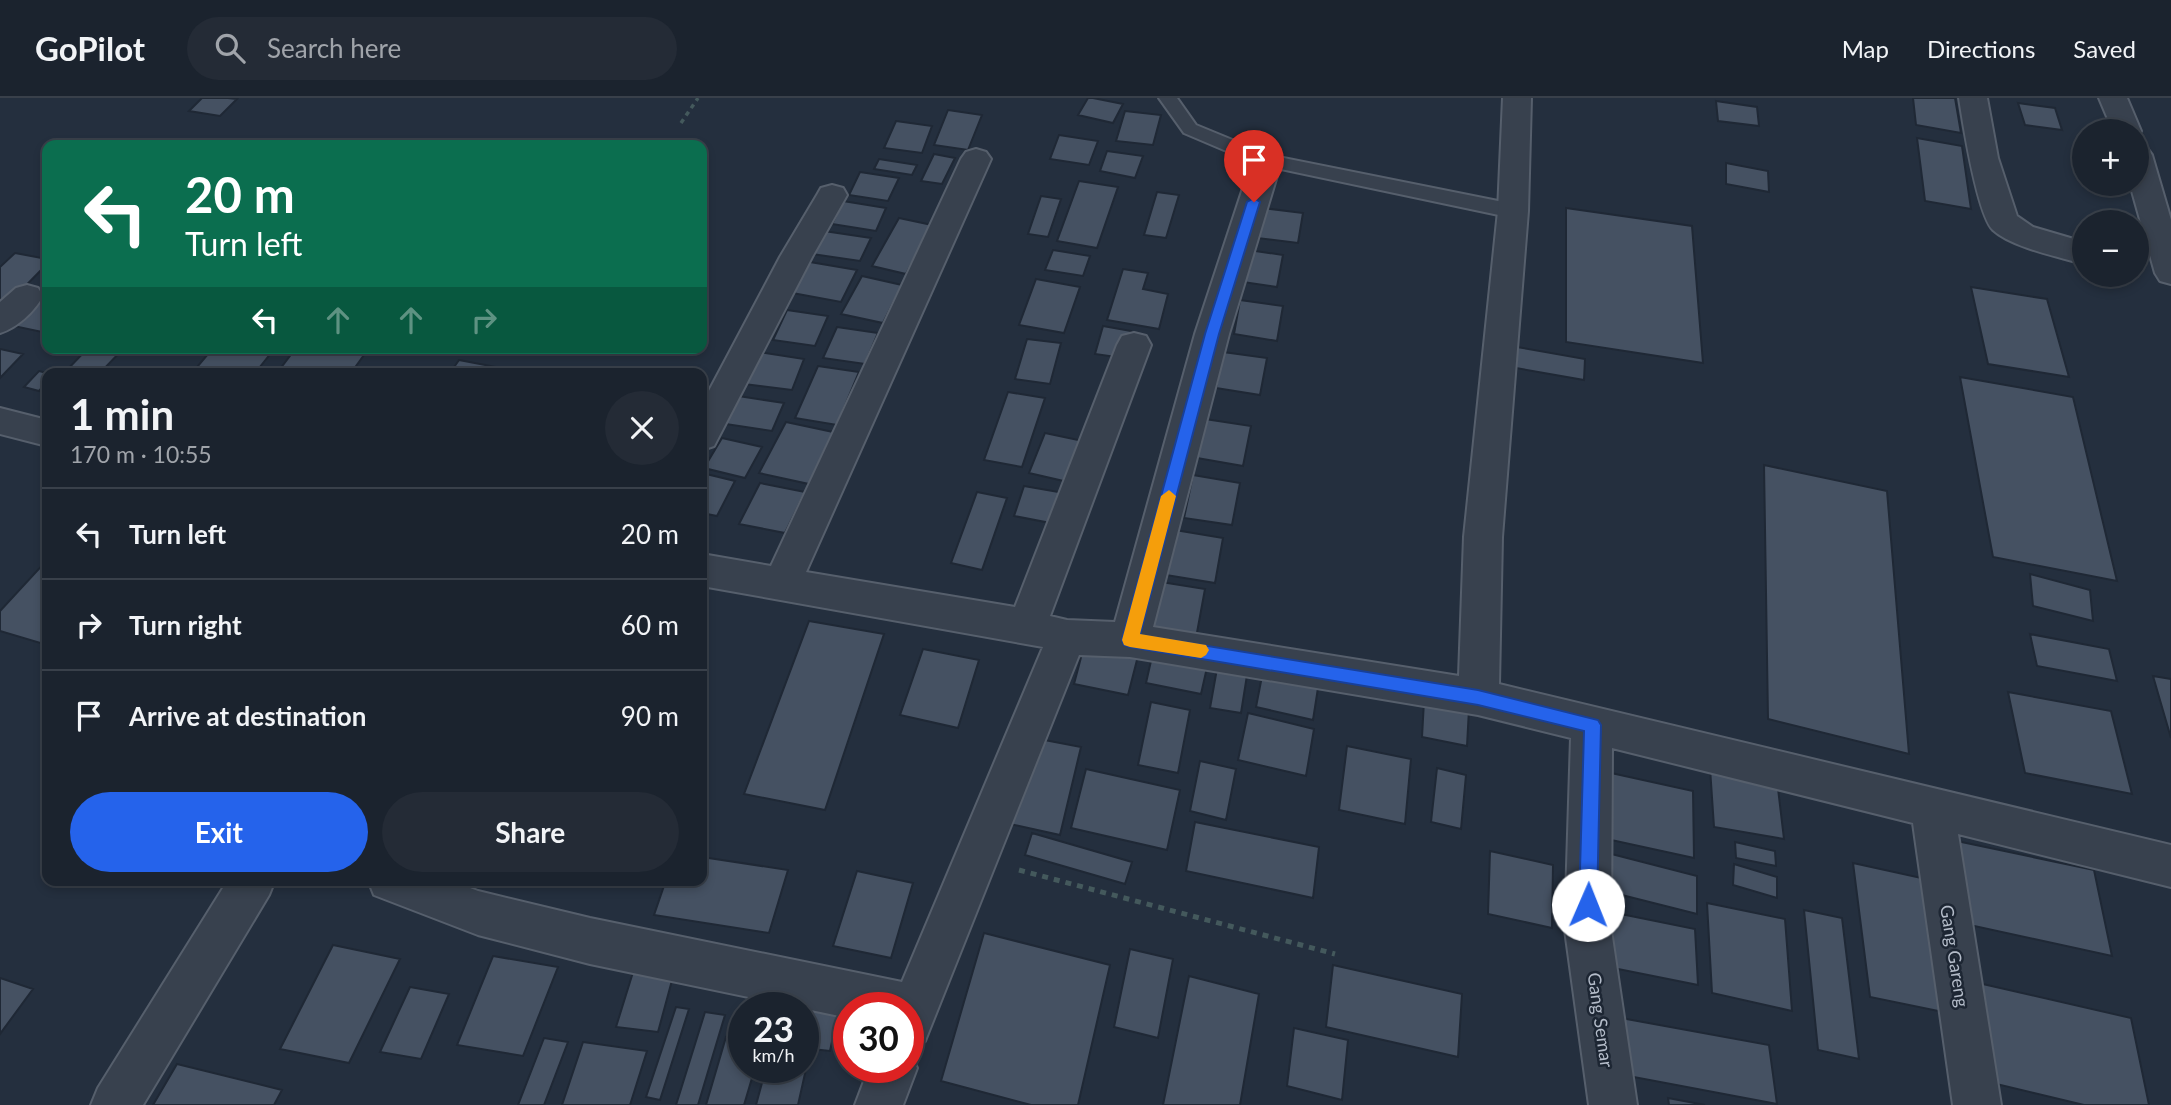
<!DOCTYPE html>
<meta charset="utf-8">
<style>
:root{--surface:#1b232e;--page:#242b36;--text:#f1f3f6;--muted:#a0a4aa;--line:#39404a;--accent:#2563eb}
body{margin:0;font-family:Lato,sans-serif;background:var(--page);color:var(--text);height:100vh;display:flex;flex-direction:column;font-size:26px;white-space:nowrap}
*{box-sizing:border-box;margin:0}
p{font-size:23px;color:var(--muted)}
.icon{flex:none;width:38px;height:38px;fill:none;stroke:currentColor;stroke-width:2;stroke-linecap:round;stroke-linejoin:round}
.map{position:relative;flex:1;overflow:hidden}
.panel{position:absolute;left:42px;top:270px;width:665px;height:518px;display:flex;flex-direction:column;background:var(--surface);border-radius:14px;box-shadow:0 4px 10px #0003,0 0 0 2px var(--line)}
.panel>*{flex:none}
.top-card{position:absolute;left:42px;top:42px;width:665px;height:214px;border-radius:14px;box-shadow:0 4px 10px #0003,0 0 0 2px var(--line);background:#0b6e4f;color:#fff;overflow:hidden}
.buttons{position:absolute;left:2072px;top:21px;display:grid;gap:14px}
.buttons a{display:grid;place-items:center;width:77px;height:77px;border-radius:50%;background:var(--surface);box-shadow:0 4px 10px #0003,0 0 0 2px var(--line);font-size:35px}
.speed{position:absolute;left:728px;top:894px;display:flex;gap:14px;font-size:35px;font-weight:700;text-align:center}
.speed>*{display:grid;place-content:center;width:91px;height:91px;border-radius:50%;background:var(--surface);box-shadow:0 4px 10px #0003,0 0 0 2px var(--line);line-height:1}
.speed small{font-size:18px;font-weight:400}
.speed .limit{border:10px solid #d22;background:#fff;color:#111}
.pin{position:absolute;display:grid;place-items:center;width:60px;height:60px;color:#fff;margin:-72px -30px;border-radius:50% 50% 50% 0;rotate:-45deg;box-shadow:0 0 7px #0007}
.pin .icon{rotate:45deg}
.me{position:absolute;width:77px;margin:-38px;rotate:1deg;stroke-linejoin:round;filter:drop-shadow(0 0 5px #0008)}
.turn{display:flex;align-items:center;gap:24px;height:147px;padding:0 28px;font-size:32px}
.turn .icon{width:91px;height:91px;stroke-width:2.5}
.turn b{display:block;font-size:49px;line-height:60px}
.lanes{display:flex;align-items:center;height:66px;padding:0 28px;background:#0003;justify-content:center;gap:35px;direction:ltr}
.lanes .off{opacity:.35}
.round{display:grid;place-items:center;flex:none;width:74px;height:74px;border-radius:37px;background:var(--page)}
.head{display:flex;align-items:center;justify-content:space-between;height:119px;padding:0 28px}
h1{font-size:42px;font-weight:700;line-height:52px}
.action{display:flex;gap:14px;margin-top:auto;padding:14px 28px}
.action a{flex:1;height:80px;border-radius:42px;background:var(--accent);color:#fff;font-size:28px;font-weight:700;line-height:80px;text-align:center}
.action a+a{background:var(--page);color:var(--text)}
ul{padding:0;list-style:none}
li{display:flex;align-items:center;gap:21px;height:91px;padding:0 28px;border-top:2px solid var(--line)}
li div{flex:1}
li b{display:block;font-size:26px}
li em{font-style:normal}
header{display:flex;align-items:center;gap:42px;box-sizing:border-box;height:98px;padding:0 35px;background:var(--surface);border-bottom:2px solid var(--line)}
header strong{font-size:33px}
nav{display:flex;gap:38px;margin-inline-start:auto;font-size:24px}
.search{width:490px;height:63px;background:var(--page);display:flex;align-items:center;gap:18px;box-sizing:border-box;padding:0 24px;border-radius:38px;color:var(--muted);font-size:26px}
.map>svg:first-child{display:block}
.building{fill:#455162;stroke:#1f2835;stroke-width:2}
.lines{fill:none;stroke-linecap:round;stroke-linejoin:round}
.lane-casing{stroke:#565f6c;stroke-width:4}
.street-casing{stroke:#565f6c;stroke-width:4}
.path-far1{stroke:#44595c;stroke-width:3.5;stroke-dasharray:4.5 4.5;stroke-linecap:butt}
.path{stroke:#44595c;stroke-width:5;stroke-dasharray:6 6;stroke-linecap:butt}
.lane{fill:#38414e;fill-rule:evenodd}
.street{fill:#38414e;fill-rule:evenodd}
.route{fill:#2563eb;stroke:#184099;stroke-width:2}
.slow{fill:#f59e0b}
.labels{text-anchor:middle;stroke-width:5;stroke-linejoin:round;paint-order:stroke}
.street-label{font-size:18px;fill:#b4bcc9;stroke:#1d2633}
</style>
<header>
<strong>GoPilot</strong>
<div class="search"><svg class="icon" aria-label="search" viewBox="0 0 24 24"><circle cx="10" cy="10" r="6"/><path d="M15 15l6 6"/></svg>Search here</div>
<nav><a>Map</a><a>Directions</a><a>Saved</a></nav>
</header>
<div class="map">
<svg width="2171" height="1007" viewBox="0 0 2171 1007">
<rect width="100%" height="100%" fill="#242f3e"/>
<path class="building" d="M202,0H228L237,1L220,18L189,13Z
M1088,0H1093L1123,6L1113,25L1078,17Z
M1913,0H1955L1961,35L1916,27Z
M1716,3L1757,9L1759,28L1718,23Z
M2018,5L2055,10L2062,32L2025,27Z
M948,12L982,17L968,52L934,47Z
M1125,13L1161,17L1153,47L1116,43Z
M896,23L932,28L922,55L884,50Z
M1059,37L1098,43L1089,67L1050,61Z
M1917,40L1962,48L1971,111L1925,103Z
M1107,53L1143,58L1135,80L1100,73Z
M934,56L955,60L942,86L921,83Z
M879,61L917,67L912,77L874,71Z
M1726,65L1768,73L1769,94L1726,86Z
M860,74L899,80L888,103L849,97Z
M1079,83L1118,89L1097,150L1057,143Z
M1157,94L1179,97L1166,140L1144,137Z
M1041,98L1061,101L1048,139L1028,136Z
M843,103L886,110L876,133L832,126Z
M1263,110L1303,115L1298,145L1257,140Z
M1566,110L1692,128L1703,265L1566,244Z
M899,120L932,127L906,176L872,168Z
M824,133L871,140L860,163L812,156Z
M1242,151L1283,157L1277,189L1236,183Z
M1053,152L1090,158L1083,178L1045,172Z
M15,155L47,161V166L0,214V169Z
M804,163L857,172L841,204L787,194Z
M1123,171L1148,175L1143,191L1168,196L1159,231L1107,222Z
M862,178L902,187L883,225L841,216Z
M1036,181L1080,189L1064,235L1019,227Z
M1971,189L2047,201L2069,279L1988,266Z
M47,190V229L42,234L9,227Z
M1240,202L1283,208L1277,243L1234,236Z
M787,212L828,218L815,248L773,242Z
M1103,228L1131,233L1123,260L1095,256Z
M837,229L878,235L865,266L823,260Z
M1027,241L1061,245L1050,286L1015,281Z
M1517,249L1585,261L1584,282L1516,270Z
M88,250H124L100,275H64Z
M213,250H275L255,275H192Z
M296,250H369L351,275H277Z
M0,251L23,256L0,280Z
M758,254L804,261L792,292L744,286Z
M1223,254L1267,260L1260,297L1216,290Z
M459,262L511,272L509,275H450Z
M818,268L859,274L837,327L795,320Z
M39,273L47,275V284L39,293L24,289Z
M1960,279L2073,299L2117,483L1993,459Z
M1008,294L1045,300L1022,369L984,362Z
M732,297L784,305L772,333L719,325Z
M1205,321L1251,328L1243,368L1197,360Z
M786,324L833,334L809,386L759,375Z
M1045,335L1083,343L1068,384L1029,375Z
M722,340L762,349L745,380L704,370Z
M1764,367L1887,393L1909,656L1768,621Z
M702,375L735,383L717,418L702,415Z
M1193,377L1240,385L1232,427L1184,420Z
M760,385L805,394L785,435L739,426Z
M1024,388L1070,396L1061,427L1014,418Z
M977,394L1007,400L982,472L951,465Z
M1175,432L1223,440L1215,485L1166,477Z
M47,462V547L0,533V513Z
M2030,476L2090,492L2093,523L2033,508Z
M1155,483L1205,491L1196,540L1146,530Z
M809,523L884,536L825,712L744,696Z
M2030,536L2109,551L2117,583L2037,568Z
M1084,548L1138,558L1128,597L1074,586Z
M923,551L979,562L958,630L900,617Z
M1153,554L1208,565L1201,596L1146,585Z
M1218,565L1248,571L1241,615L1210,610Z
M1262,578L1318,590L1313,622L1256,609Z
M2153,578L2171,581V640Z
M2008,594L2111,613L2132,696L2025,675Z
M1424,603L1469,611L1467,648L1422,639Z
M1151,604L1190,612L1178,675L1138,667Z
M1248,615L1314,631L1306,678L1238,662Z
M1034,640L1081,649L1060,737L1010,726Z
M1347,648L1411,661L1405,726L1339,712Z
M1200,663L1236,671L1226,722L1190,713Z
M1437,670L1466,677L1461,731L1431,724Z
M1710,670L1777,682L1784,741L1714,729Z
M1086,671L1180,692L1167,752L1071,730Z
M1602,673L1693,693L1694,760L1602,740Z
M1195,724L1319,749L1313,800L1186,773Z
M1032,735L1132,764L1125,786L1025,757Z
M1952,742L2094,772L2112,858L1965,826Z
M1735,744L1775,753L1776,768L1736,760Z
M1596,752L1697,778V816L1594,790Z
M1490,753L1553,767L1552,830L1488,816Z
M702,759L788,772L769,835L654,817L666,782H702Z
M1853,765L1926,781L1948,915L1870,899Z
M1734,766L1777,779V800L1733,787Z
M857,773L913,785L891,860L833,848Z
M1707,805L1785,821L1792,913L1712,895Z
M1804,812L1842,820L1859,961L1818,952Z
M1606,813L1695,831L1698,887L1608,869Z
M984,835L1110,867L1078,1007H1031L941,983Z
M333,847L400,861L349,965L280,951Z
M1130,851L1173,861L1158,940L1114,929Z
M493,858L558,869L523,958L457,947Z
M1333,867L1462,896L1458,959L1326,929Z
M634,871L674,875L658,934L616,929Z
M1189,878L1259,896L1240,1007H1163Z
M0,880L33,891L0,936Z
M1974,884L2131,920L2149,1007H2084L1988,984Z
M410,889L449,896L421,961L380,954Z
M796,897L841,902L830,953L803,950V910H793Z
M676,909L689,911L660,1002L646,999Z
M705,914L725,917L698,1007H676Z
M1621,920L1769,947L1777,1006L1623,977Z
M1294,930L1348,942L1342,1002L1287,988Z
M726,939L744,942V970H755L744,1007H706Z
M544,940L568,944L544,1007H518Z
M583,944L647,953L630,1007H562Z
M803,961L808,962L798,1007H756L766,970H803Z
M177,966L282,992L274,1007H153Z
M1668,1000L1705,1007H1669Z"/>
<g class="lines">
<g class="lane-casing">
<path id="lane" d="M1159,0H1177L1196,27L1269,57L1513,106L1520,108L1523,113L1520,118L1513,120L1257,66L1184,35Z"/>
</g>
<g class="street-casing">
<path id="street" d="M1503,0H1531L1528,113L1502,439L1499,586L2171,747V789L1958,736L2001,1007H1953L1913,725L1612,650L1611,832L1637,1007H1589L1565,832L1571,640L1478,617L1130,559L1079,557L925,943L908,949V910H849V920L590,866L478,837L374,797L368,782H449L478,793L590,820L902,884L1043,549L702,488V456L771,468L961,61L966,54L976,51L986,54L991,61L806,474L1015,509L1117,247L1122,238L1134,235L1146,238L1151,247L1050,518L1067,522L1115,524L1195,236L1247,78L1251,71L1262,68L1273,71L1277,78L1229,236L1153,529L1459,578L1464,439L1498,113Z
M1959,0H1987L1998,60L2017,118L2033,129L2084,144V166C2059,159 2011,149 1993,132C1977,116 1963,25 1959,0Z
M2099,0H2127L2141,33L2137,40V33H2113Z
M2137,47L2147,50L2152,57L2171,122V186L2160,183L2155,175L2130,86H2137Z
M832,87L843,90L847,97L812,159L714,348L702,352V306L780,159L817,97L821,90Z
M27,187L38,190L43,198C34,214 17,230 0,235V204L16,190Z
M0,310L47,322V348L0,336Z
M228,782H275L269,797L143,1007H91L98,990Z
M908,952L917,970L903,1007H855L869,970H908Z"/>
</g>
<path class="path-far1" d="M681,25L698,0"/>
<path class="path" d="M1019,772L1335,856"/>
<use href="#lane" class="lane"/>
<use href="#street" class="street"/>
</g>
<path class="route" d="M1254,100L1260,104L1219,236L1140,537L1478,592L1598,622L1601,627L1597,807L1595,813L1588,816L1582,813L1579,807L1584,633L1478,607L1130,549L1124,547L1122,542L1205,236L1247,104Z"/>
<path class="slow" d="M1169,392L1176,398L1140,536L1206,547L1209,552L1206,557L1201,560L1130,549L1124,547L1122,542L1161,398Z"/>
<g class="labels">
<g class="street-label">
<text transform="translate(1954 858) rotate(81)" y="6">Gang Gareng</text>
<text transform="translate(1600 922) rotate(82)" y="6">Gang Semar</text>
</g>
</g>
</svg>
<div class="buttons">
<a>+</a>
<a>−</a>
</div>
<div class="speed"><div>23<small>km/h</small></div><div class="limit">30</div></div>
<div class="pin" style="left:1254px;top:104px;background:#d93025"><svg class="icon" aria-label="arrive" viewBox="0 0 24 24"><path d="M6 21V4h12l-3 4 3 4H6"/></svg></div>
<svg class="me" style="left:1588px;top:807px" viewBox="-20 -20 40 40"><circle r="19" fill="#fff"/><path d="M0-13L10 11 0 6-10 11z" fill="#2563eb"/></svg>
<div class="top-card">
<div class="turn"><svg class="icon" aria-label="left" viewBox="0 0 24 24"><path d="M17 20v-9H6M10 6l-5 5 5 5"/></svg><div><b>20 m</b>Turn left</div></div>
<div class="lanes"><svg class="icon" aria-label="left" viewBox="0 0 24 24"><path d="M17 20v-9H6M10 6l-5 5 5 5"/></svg><svg class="icon off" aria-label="ahead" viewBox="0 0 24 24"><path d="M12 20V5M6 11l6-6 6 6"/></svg><svg class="icon off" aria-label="ahead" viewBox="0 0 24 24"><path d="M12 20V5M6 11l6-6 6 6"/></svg><svg class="icon off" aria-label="right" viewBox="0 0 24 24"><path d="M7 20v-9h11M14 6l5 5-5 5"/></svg></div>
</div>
<section class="panel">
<div class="head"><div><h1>1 min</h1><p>170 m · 10:55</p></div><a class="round"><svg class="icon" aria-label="close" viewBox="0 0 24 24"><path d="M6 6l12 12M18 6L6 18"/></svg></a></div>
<ul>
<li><svg class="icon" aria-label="left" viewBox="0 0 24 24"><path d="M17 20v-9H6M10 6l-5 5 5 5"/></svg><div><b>Turn left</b></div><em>20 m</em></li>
<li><svg class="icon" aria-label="right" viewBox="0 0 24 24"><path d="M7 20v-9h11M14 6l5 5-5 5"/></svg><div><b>Turn right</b></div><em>60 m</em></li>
<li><svg class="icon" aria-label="arrive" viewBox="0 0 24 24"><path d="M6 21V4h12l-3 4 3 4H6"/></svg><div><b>Arrive at destination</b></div><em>90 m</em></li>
</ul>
<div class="action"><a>Exit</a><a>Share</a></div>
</section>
</div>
